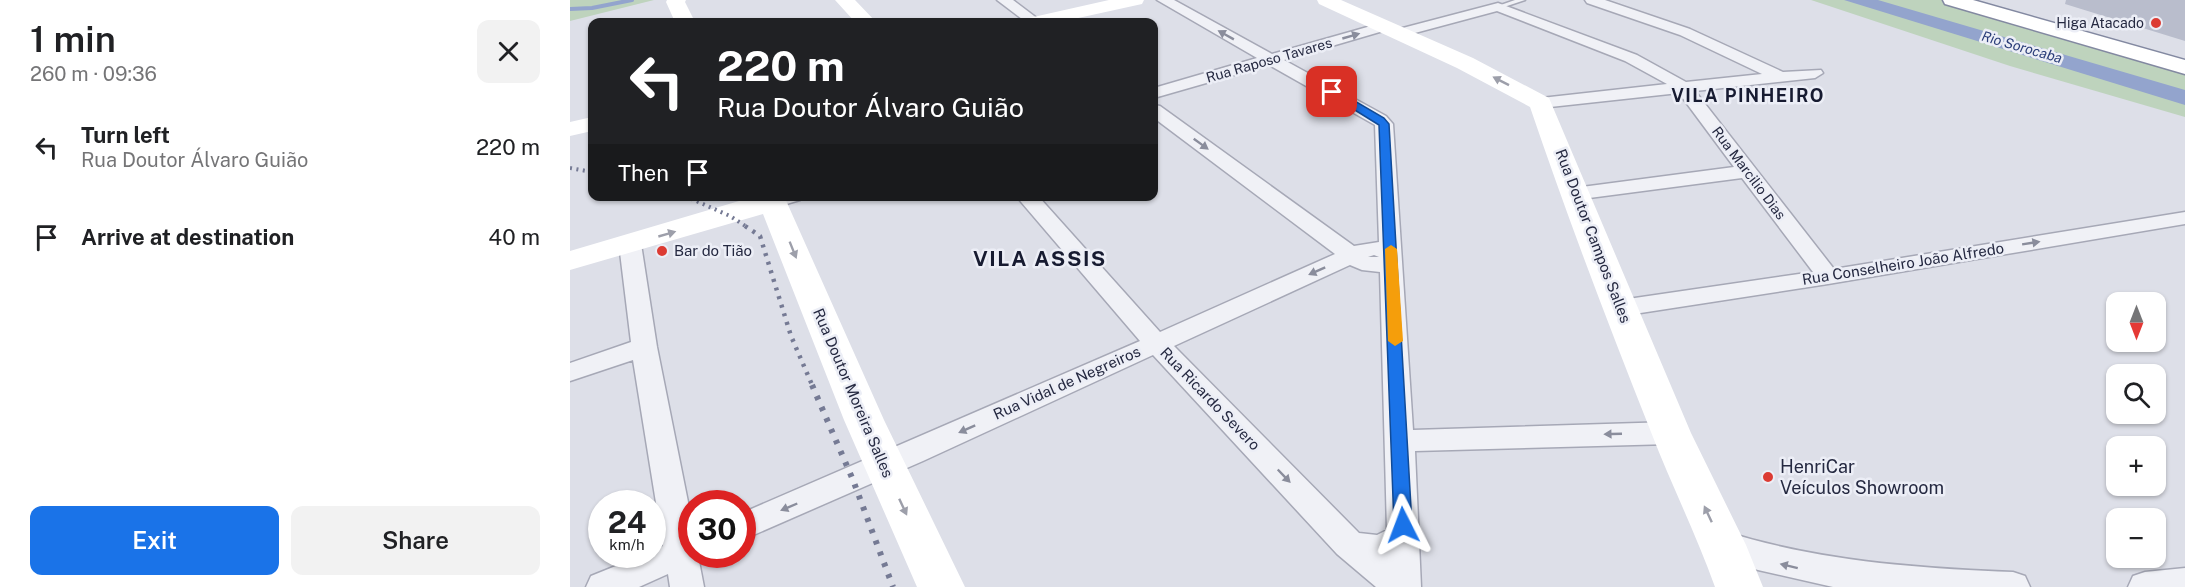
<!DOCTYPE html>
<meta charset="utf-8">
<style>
:root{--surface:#fff;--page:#f2f2f2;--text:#202124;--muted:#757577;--accent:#1a73e8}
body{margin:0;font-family:"Public Sans",sans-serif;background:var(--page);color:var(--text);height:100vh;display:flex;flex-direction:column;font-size:22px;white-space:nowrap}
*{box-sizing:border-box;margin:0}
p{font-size:20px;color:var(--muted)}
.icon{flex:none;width:33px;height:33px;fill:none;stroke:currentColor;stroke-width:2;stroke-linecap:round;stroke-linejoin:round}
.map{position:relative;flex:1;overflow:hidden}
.details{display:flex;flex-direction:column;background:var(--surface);width:570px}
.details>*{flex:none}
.hud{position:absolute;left:18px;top:18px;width:570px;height:183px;border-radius:12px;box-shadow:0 2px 4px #0004;background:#202124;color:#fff;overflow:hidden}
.needle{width:39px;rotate:180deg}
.tools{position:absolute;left:1536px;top:292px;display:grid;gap:12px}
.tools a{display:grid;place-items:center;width:60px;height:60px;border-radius:12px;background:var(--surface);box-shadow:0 2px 4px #0004;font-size:30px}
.speed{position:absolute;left:18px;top:490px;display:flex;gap:12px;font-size:30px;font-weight:700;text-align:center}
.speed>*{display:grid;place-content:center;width:78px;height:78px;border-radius:50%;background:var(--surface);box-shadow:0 2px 4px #0004;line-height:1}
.speed small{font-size:15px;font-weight:400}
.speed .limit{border:9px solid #d22;background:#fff;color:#111}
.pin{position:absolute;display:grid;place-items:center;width:51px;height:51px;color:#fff;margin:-26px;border-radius:12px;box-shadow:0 3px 9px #0006}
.me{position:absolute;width:66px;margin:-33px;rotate:357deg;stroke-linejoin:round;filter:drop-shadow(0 0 4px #0008)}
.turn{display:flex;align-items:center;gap:21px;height:126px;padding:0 30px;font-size:27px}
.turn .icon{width:78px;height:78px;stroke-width:2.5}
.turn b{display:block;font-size:42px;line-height:51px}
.then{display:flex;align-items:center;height:57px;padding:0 30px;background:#0003;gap:12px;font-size:22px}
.round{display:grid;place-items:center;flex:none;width:63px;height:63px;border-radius:12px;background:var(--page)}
.overview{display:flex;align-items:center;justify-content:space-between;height:102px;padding:0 30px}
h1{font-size:36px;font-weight:600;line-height:45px}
.button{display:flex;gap:12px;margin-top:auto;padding:12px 30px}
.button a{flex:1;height:69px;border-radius:12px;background:var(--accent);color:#fff;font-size:24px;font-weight:600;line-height:69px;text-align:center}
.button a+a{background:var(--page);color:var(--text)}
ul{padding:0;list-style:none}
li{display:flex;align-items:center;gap:18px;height:90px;padding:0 30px}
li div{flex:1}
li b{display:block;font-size:22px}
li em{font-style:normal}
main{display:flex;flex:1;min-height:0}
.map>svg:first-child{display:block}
.green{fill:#bed3bd}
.water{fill:#93a4cd}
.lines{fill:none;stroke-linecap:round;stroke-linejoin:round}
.stream{stroke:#93a4cd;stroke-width:4}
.building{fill:#b9bdcc}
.lane-casing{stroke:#a6a8b6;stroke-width:3}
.street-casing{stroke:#a6a8b6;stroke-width:3}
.highway-casing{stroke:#8389a1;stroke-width:3}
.lane{fill:#f0f1f6;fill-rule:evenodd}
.street{fill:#f0f1f6;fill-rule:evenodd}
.secondary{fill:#fff;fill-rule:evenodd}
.highway{fill:#fff;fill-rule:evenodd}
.rail-far2{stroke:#757a94;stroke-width:4;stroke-dasharray:2 4.5;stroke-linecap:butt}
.rail-far1{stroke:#757a94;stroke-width:4.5;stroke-dasharray:3 6;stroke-linecap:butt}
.rail{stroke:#757a94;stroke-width:6;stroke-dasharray:4 8;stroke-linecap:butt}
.oneway{fill:#8a8d9c}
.oneway2{fill:#9d9faa}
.route{fill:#1a73e8;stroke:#114b97;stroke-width:1.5}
.slow{fill:#f59e0b}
.poi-dot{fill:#dc3b33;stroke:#eceef6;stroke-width:2}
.labels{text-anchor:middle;stroke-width:5;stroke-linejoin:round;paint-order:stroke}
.far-poi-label{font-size:14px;fill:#252941;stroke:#eceef6;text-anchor:end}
.far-water-label{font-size:14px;font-style:italic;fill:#2b3e79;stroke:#eceef6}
.far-street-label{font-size:14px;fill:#252941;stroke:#eceef6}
.street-label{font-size:15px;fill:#252941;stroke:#eceef6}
.poi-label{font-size:15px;fill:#252941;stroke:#eceef6;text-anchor:start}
.far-district-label{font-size:18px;font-weight:bold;letter-spacing:1.5px;fill:#171b31;stroke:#eceef6}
.near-poi-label{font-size:18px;fill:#252941;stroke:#eceef6;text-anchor:start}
.district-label{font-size:21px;font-weight:bold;letter-spacing:1.5px;fill:#171b31;stroke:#eceef6}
</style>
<main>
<section class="details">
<div class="overview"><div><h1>1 min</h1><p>260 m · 09:36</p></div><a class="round"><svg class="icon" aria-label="close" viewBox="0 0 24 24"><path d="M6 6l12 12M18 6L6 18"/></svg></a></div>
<ul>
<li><svg class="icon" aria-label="left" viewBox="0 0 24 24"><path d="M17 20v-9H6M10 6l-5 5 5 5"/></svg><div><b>Turn left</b><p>Rua Doutor Álvaro Guião</p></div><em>220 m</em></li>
<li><svg class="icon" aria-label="arrive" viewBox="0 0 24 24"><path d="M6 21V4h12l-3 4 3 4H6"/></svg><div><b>Arrive at destination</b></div><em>40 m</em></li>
</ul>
<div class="button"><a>Exit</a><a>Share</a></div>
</section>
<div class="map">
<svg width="1615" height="587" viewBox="0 0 1615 587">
<rect width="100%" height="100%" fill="#dddfe8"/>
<path class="green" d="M0,0H84L0,21Z
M1241,0H1375L1615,70V117L1440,66Z"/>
<path class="water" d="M1274,0H1308L1615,90V105Z"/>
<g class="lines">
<path class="stream" d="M0,9L22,8L62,0"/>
</g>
<path class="building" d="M1496,0H1615V41L1495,4Z"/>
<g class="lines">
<g class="lane-casing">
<path id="lane" d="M945,0H955L928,9L925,7Z"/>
</g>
<g class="street-casing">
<path id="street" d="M427,0H443L472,22H456Z
M587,0H604L702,54L815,22L822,26L820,29L714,60L816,116L823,124L843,430L1101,422L1111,426L1115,433L1111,440L1101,444L845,451L851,587H806L767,554L583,355L353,461L172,540V513L570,341L446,196H468L590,332L765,254L584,118V105L590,106L784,246L809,242L805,125L699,65L584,98V88L687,58ZM804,255L809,257H798ZM780,265L792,270L810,272L817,530L807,535L789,533L604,346Z
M1015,0H1035L1120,29L1213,72L1251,70L1253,73L1245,78L1125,91L1264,269L1615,212V224L1258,284L1051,316L1042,313L1039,308L1042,303L1051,300L1243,272L1172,178L1004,200L997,198L994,194L997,190L1004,188L1164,167L1109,93L971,108L965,107L962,103L965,99L971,98L1097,84L1055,61L927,11L830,37L823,33L825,30L928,3L1067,55L1116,82L1192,74L1110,35L1017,3Z
M199,196H233L230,200L203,208L196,206L193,202Z
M60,237L68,239L71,244L87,347L122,522V555H136L129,561L134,587H100L98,574L69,587H16L21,576L73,555H82V551L93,546L63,360L0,381V363L61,342L49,244L52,239Z
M1153,531C1248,561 1344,568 1443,572L1455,576L1460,587H1263L1188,570L1141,555L1137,545L1141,535Z
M1615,568V587H1558L1563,576L1575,572Z"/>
</g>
<g class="highway-casing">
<path id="highway" d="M1373,0H1403L1615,60V74L1375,4Z"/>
</g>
<use href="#lane" class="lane"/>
<use href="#street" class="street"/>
<path class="secondary" d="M97,0H116L115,2L125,22H105L96,2Z
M265,0H285L306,22H285Z
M539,0H574L572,4L490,22H456L459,18Z
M747,0H771L903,58L979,98L1121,433L1176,545L1193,587H1145C1126,534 1101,484 1081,432C1038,324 997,216 960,107L887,68L749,4Z
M22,117V131L0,136V122Z
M186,196H214L314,420L395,587H347L274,420L193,214L0,270V251Z"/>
<use href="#highway" class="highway"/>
<path class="rail-far2" d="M0,168L22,172
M115,196L160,216L177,227"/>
<path class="rail-far1" d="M175,226L190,236L221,336L243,387"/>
<path class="rail" d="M242,385L283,480L323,587"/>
</g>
<defs><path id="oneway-solid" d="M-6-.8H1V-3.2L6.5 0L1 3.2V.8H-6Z" transform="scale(1.5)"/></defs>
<g class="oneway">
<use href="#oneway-solid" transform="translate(656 35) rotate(-151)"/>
<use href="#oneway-solid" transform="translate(781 36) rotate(-16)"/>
<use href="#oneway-solid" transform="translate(631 144) rotate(36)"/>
<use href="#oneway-solid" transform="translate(1461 243) rotate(-9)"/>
<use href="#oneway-solid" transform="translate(747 271) rotate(156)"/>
<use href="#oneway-solid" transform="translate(397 429) rotate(156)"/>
<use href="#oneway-solid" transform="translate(1043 434) rotate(178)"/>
<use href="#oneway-solid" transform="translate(714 476) rotate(46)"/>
<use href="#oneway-solid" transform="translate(219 507) rotate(157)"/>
<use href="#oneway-solid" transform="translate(1219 566) rotate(-166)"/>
</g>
<g class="oneway2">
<use href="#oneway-solid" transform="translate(931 81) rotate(-153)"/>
<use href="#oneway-solid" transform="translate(97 234) rotate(-16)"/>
<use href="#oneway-solid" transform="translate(223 250) rotate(68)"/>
<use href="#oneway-solid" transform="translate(333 507) rotate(65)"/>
<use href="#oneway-solid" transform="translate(1138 514) rotate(-115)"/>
</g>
<path class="route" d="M759,90H766L814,118L819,124L842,525L840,530L833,533L827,530L824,525L809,125L759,94Z"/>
<path class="slow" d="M821,245L827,249L833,341L825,346L818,341L815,249Z"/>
<g class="poi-dot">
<circle cx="1586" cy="23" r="6"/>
<circle cx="92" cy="251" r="6"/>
<circle cx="1198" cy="477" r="6"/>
</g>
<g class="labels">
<g class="far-poi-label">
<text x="1574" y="28">Higa Atacado</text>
</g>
<g class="far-water-label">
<text transform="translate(1452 47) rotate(16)" y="5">Rio Sorocaba</text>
</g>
<g class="far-street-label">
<text transform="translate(699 60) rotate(-16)" y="5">Rua Raposo Tavares</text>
<text transform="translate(1179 173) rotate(53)" y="5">Rua Marcilio Dias</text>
</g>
<g class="street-label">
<text transform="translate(1023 236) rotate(69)" y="5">Rua Doutor Campos Salles</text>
<text transform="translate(1333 264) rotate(-9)" y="5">Rua Conselheiro João Alfredo</text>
<text transform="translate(497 383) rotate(-24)" y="5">Rua Vidal de Negreiros</text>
<text transform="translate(283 393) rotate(67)" y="5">Rua Doutor Moreira Salles</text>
<text transform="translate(640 399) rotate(46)" y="5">Rua Ricardo Severo</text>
</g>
<g class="poi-label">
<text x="104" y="256">Bar do Tião</text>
</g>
<g class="far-district-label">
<text x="1178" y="102">VILA PINHEIRO</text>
</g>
<g class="near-poi-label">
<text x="1210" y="473">HenriCar<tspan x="1210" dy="21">Veículos Showroom</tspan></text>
</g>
<g class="district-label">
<text x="470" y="266">VILA ASSIS</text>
</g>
</g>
</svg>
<div class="tools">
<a><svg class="needle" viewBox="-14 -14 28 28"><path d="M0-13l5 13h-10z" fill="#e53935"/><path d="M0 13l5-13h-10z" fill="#757577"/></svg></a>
<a><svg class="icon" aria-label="search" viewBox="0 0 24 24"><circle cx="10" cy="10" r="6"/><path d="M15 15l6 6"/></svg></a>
<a>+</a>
<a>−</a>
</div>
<div class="speed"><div>24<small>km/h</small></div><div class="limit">30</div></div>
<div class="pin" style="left:762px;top:92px;background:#d93025"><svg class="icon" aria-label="arrive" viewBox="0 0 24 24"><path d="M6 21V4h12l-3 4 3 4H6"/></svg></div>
<svg class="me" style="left:833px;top:525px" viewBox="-20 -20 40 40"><path d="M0-17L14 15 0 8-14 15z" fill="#1a73e8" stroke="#fff" stroke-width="4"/></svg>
<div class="hud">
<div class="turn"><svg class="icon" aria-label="left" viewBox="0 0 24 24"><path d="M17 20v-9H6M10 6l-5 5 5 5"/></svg><div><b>220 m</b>Rua Doutor Álvaro Guião</div></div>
<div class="then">Then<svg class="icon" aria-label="arrive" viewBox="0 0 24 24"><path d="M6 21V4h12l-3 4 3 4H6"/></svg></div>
</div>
</div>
</main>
